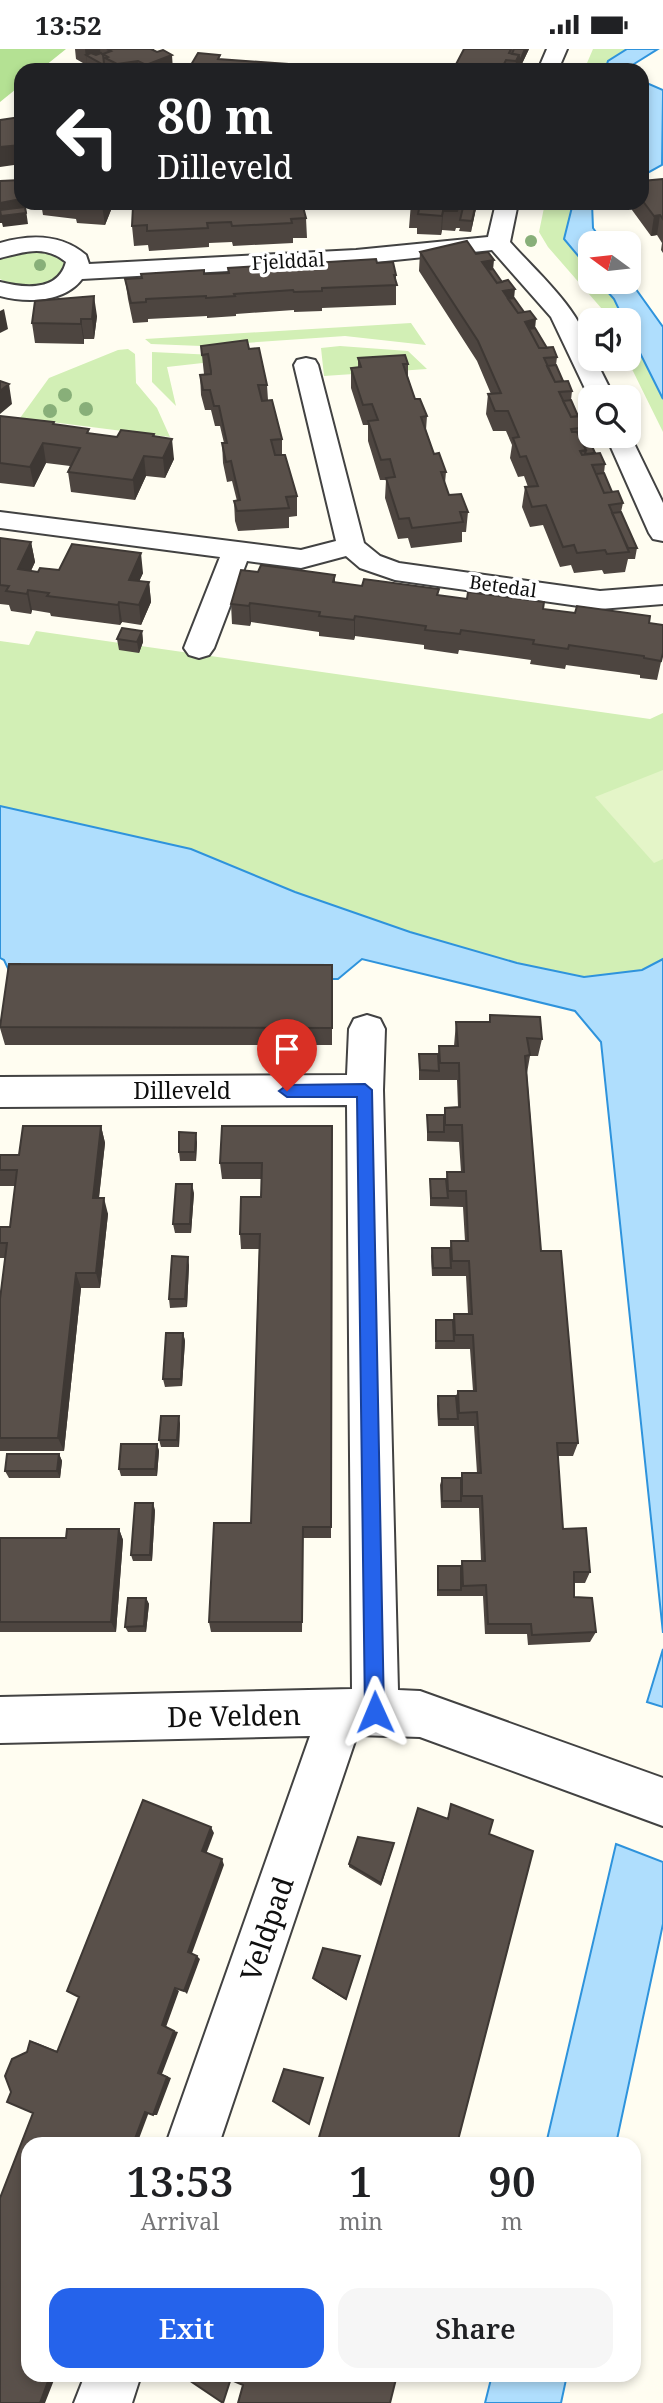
<!DOCTYPE html>
<style>
:root{--surface:#fff;--page:#f6f6f6;--text:#202124;--muted:#757577;--accent:#2563eb}
body{margin:0;font-family:"Noto Serif",serif;background:var(--page);color:var(--text);height:100vh;display:flex;flex-direction:column;font-size:26px;white-space:nowrap}
*{box-sizing:border-box;margin:0}
p{font-size:23px;color:var(--muted)}
.icon{flex:none;width:38px;height:38px;fill:none;stroke:currentColor;stroke-width:2;stroke-linecap:round;stroke-linejoin:round}
.map{position:relative;flex:1;overflow:hidden}
.panel{position:absolute;left:21px;top:2088px;width:620px;height:245px;display:flex;flex-direction:column;background:var(--surface);border-radius:21px;box-shadow:0 4px 10px #0003}
.panel>*{flex:none}
.hud{position:absolute;left:14px;top:14px;width:635px;height:147px;border-radius:21px;box-shadow:0 4px 10px #0003;background:#202124;color:#fff;overflow:hidden}
.needle{width:46px;rotate:285deg}
.fabs{position:absolute;left:578px;top:182px;display:grid;gap:14px}
.fabs a{display:grid;place-items:center;width:63px;height:63px;border-radius:14px;background:var(--surface);box-shadow:0 4px 10px #0003;font-size:35px}
.pin{position:absolute;display:grid;place-items:center;width:60px;height:60px;color:#fff;margin:-72px -30px;border-radius:50% 50% 50% 0;rotate:-45deg;box-shadow:0 0 7px #0007}
.pin .icon{rotate:45deg}
.me{position:absolute;width:77px;margin:-38px;rotate:359deg;stroke-linejoin:round;filter:drop-shadow(0 0 5px #0008)}
.turn{display:flex;align-items:center;gap:24px;height:147px;padding:0 28px;font-size:32px}
.turn .icon{width:91px;height:91px;stroke-width:2.5}
.turn b{display:block;font-size:49px;line-height:60px}
.eta{display:flex;justify-content:space-evenly;align-items:center;height:119px;text-align:center}
.eta b{font-size:42px;font-weight:600;line-height:49px}
.action{display:flex;gap:14px;margin-top:auto;padding:14px 28px}
.action a{flex:1;height:80px;border-radius:21px;background:var(--accent);color:#fff;font-size:28px;font-weight:600;line-height:80px;text-align:center}
.action a+a{background:var(--page);color:var(--text)}
.status{display:flex;justify-content:space-between;align-items:center;height:49px;padding:0 35px;background:var(--surface);direction:ltr}
.status svg{height:19px;fill:currentColor}
.map>svg:first-child{display:block}
.green{fill:#d2efb5}
.forest{fill:#b4e193}
.pitch{fill:#e4f5c8}
.water{fill:#afdefd;stroke:#2e93dc;stroke-width:2}
.lines{fill:none;stroke-linecap:round;stroke-linejoin:round}
.street-casing{stroke:#424242;stroke-width:4}
.street{fill:#fff;fill-rule:evenodd}
.tree{fill:#88af79}
.wall{fill:#4d4540}
.shaded-wall{fill:#3e3834}
.building{fill:#59504a;stroke:#3e3834;stroke-width:2}
.route{fill:#2563eb;stroke:#184099;stroke-width:2}
.labels{text-anchor:middle;stroke-width:7;stroke-linejoin:round;paint-order:stroke}
.far-street-label{font-size:19px;fill:#0f0f0f;stroke:#fff}
.street-label{font-size:23px;fill:#0f0f0f;stroke:#fff}
.near-street-label{font-size:28px;fill:#0f0f0f;stroke:#fff}
</style>
<div class="status"><b>13:52</b><svg viewBox="0 0 49 12"><path d="M0 12V9h3v3zM5 12V6h3v6zM10 12V3h3v9zM15 12V0h3v12zM26 1h20v11H26zM47 4h2v5h-2z"/></svg></div>
<div class="map">
<svg width="663" height="2354" viewBox="0 0 663 2354">
<rect width="100%" height="100%" fill="#fffdf1"/>
<path class="green" d="M593,0H627L608,12L605,21H584Z
M545,154H573L564,190L590,221V233H599L614,250L624,271H608L602,260L548,198L539,183Z
M26,200C41,202 59,200 65,217C55,240 20,241 0,230V210Z
M411,274L426,296L345,287L201,297L151,295L145,290Z
M628,280L663,350V383L627,310Z
M340,297L408,302L427,320L324,327L321,299Z
M128,300L135,305L136,334L157,359L170,388L20,369L49,329L118,301Z
M152,303L257,308L167,318L176,357L152,333Z
M36,582L650,670L663,664V910L642,921L584,928L517,914L410,883L295,843L191,800L0,757V592L29,596Z"/>
<path class="forest" d="M0,0H66L40,21H21V36L0,53Z"/>
<path class="pitch" d="M663,721V810L654,814L595,748Z"/>
<path class="water" d="M627,0H658L634,15L633,21H605L608,12Z
M642,32L663,41V47L662,116L642,127Z
M573,154H592L593,179L604,194H590V221L564,190Z
M628,229L663,278V350L628,280V271H624L614,250L599,233H628Z
M0,757L191,800L295,843L410,883L517,914L584,928L642,921L663,910V1584L601,993L575,962L362,910L338,930L12,928L4,911L0,909Z
M663,1600V1658L647,1653Z
M616,1795L663,1813V1875L616,2095H546Z
M492,2326H567L561,2354H485Z"/>
<g class="lines">
<g class="street-casing">
<path id="street" d="M547,0H567L558,21H538Z
M496,154H518L510,193C536,223 590,268 590,310H595L614,348L590,350L551,268L492,201L356,215L82,230C64,254 26,254 0,247V233C24,239 58,243 66,213C44,195 24,203 0,209V194C31,185 61,185 86,206L89,215L356,201L488,188Z
M306,309L315,311L318,316L364,494L380,507L399,514L600,542L663,537V555L600,560L395,531L360,519L346,507L301,519L247,512L214,599L209,606L199,609L189,606L184,599L220,508L0,479V463L301,501L336,492L294,316L297,311Z
M628,382L663,454V492L653,490L649,484L606,387H628Z
M367,966L380,970L385,980L383,1041L398,1641L420,1642L663,1729V1777L420,1688L357,1686L219,2095H166L310,1687L0,1694V1648L352,1640L347,1056L0,1058V1028L347,1026L349,980L354,970Z
M85,2326H141L132,2354H74Z"/>
</g>
<use href="#street" class="street"/>
</g>
<g class="tree">
<circle cx="531" cy="192" r="6"/>
<circle cx="40" cy="216" r="6"/>
<circle cx="65" cy="346" r="7"/>
<circle cx="86" cy="360" r="7"/>
<circle cx="50" cy="362" r="7"/>
</g>
<path class="wall" d="M75,0H154V2L173,21H95L76,10Z
M464,0H529L519,21H453Z
M663,130V204L661,201L662,194L657,186L651,187L632,161L633,154H642V132Z
M41,154H113V156L105,176L77,174L76,170L43,166Z
M411,154H477L471,183L459,182L460,179H456L455,182L442,181L441,186L417,185V179H409Z
M306,169L307,189H293V194L233,197L232,193L209,194V198L149,202L148,196L134,197L132,177Z
M420,203L476,205L493,220L535,279L547,299L557,308L556,316L563,332L572,342L571,351L578,367L588,378L587,386L595,404L605,415L604,424L612,443L623,454L621,463L637,499L635,510H628L625,523L604,525L602,521L574,524L571,516L560,518L543,476L530,478L522,458L525,438H528L524,427L518,428L510,409L512,396L506,382H493L486,365L488,345H491L477,312L419,222Z
M314,214H377L396,226V256L322,259V262L294,263V261L236,265V267L207,269V267L148,270V273L133,274L128,250L125,230L315,218Z
M97,267L94,290H84V295L35,294L32,274Z
M201,297L249,300L267,336L268,351L282,390V406L297,447V467L289,468V479L238,482L235,472L234,452H237L232,432L227,433L223,414L222,394H224L220,377H215L211,361H205L201,346L200,326L204,325Z
M358,309L408,315V328L415,350L427,367L426,381L434,405L446,423L445,434L449,446L468,463L466,483H462V493L411,499L408,489L398,490L385,449L386,431H380L368,392V376H363L351,339V319L358,318Z
M0,367L54,373V376L90,385L117,388L154,385L155,388L174,410L165,429L146,427L135,451L71,443L68,423L70,417L46,414L34,438L0,434Z
M0,489L31,493L35,513L31,522L143,524L139,532L149,533L151,553L141,576L122,573L120,576L51,567L50,564L32,561L31,565L11,562L9,556L0,555Z
M258,523L335,526V533L362,537L439,540L438,546L649,574L663,604L657,631L640,629V626L566,616L565,620L530,615L531,611L459,601L458,605L424,600V596L355,587L354,591L319,587V583L251,573L250,577L232,575L231,555Z
M142,582L143,593L139,604L119,601L117,590Z
M332,916V996H5L0,979Z
M490,966L542,990L538,1007H530L527,1024L541,1202L578,1394L573,1407H558L563,1480L590,1523L585,1534H574V1548L596,1583L590,1593L528,1596L527,1585H485L483,1547H437V1523L438,1517H461L462,1512H481L479,1459H441L440,1436L442,1429H461L462,1424H477L474,1377H438L437,1355L438,1347H456L458,1342H473L470,1300H435L436,1271H453L454,1265H468L466,1227H432L431,1207L432,1199H450L451,1192H465L463,1158L430,1157V1130H446L447,1123H461L459,1093L427,1092V1066H444L445,1059L458,1058L457,1031H419V1005H438L439,997H454L456,973H489Z
M101,1077L105,1094L99,1149L108,1165L100,1239H81L64,1402H0V1250L5,1209H0V1178H10L15,1137H0V1106H19Z
M332,1077L331,1489H303L302,1583H211L209,1573L251,1474L259,1200H241L240,1185L261,1148V1130H222L220,1114Z
M197,1093L196,1112H180L179,1103Z
M194,1144L191,1184H175L173,1175Z
M189,1216L187,1258L170,1259L169,1250Z
M183,1284L185,1292L182,1337L165,1338L163,1330Z
M180,1374L179,1398H161L159,1391Z
M157,1395L159,1402L157,1427H121L119,1420Z
M59,1405L62,1412L60,1429H9L5,1422Z
M155,1461L152,1512H133L131,1506Z
M119,1480L123,1491L116,1583H0V1489H66Z
M146,1549L149,1555L146,1583H128L125,1578Z
M394,1794L381,1837L349,1818V1815Z
M360,1907L346,1951L314,1931L313,1929Z"/>
<path class="shaded-wall" d="M85,0H100L102,14H104L105,21H102V15L86,6L87,17Z
M149,0H154L155,12L172,6L173,21H146V16Z
M525,0H529L519,21H515L516,12L519,6Z
M138,12L139,21H118L117,15Z
M21,96V115L0,118V98Z
M21,150V154H25L28,175L3,178L2,174H0V154Z
M103,154H113V156L105,176L102,156Z
M476,154V160L471,183L472,172Z
M443,162L442,181L441,186L442,167Z
M660,166L657,186L651,187L654,167Z
M494,211L492,231L482,213Z
M515,240L513,260L496,242Z
M94,247L97,267L94,290L92,270Z
M4,260L8,280L0,284V262Z
M81,270L84,290V295L81,275Z
M536,270L534,290L517,272Z
M9,335L12,355L0,365V341Z
M172,390L174,410L165,429L163,409Z
M43,394L46,414L34,438L30,418Z
M144,407L146,427L135,451L133,431Z
M31,493L35,513L22,540L18,520Z
M141,504L143,524L131,551L129,531Z
M149,533L151,553L141,576L139,556Z
M28,541L32,561L31,565L27,545Z
M119,553L122,573L120,576L118,556Z
M250,554L251,573L250,577L249,557Z
M355,567V587L354,591V571Z
M142,582L143,593L139,604L137,593Z
M101,1077L105,1094L97,1165L93,1149Z
M196,1084L197,1093L196,1112L195,1103Z
M192,1135L194,1144L191,1184L190,1175Z
M104,1149L108,1165L100,1239L96,1224Z
M188,1208L189,1216L187,1258L185,1250Z
M76,1224L81,1239L64,1402L58,1389Z
M183,1284L185,1292L182,1337L181,1330Z
M179,1367L180,1374L179,1398L177,1391Z
M157,1395L159,1402L157,1427L155,1420Z
M59,1405L62,1412L60,1429L57,1422Z
M153,1454L155,1461L152,1512L150,1506Z
M119,1480L123,1491L116,1583L111,1573Z
M146,1549L149,1555L146,1583L144,1577Z
M211,1778L214,1784L205,1808L202,1802Z
M222,1810L224,1816L191,1907L188,1903Z
M197,1907L200,1910L187,1945L184,1942Z
M175,1939L179,1942L166,1978L162,1976Z
M174,1982L178,1983L162,2025L171,2029L157,2066H153L158,2024Z
M30,1992L37,1994L64,2005L57,2003Z
M145,2063H149L137,2095H133Z
M56,2326L45,2354H40L50,2327Z"/>
<path class="building" d="M107,0H151L157,3L163,1L172,6L146,16L138,12L117,15L105,9L108,8L103,5L111,2Z
M464,0H511L509,4L519,6L516,12L506,11L501,21H453Z
M514,0H525L519,14V6L512,5Z
M91,4L96,6L101,4L103,6L104,14L102,15L86,6Z
M198,4L220,6L218,10L343,19L342,21H188Z
M505,19L516,20L504,21Z
M21,68V96L0,98V71Z
M663,130V170L660,166L654,167L642,151V132Z
M20,131L21,136V150L0,154V132Z
M75,154H103L102,156Z
M215,154H302L306,169L291,170L292,174L232,177L231,173L207,174L208,179L147,182V176L132,177L133,157H175Z
M411,154H462L461,159H458L457,162H443L442,167L418,165L419,160L410,159Z
M464,154H476L472,172L460,171Z
M25,158L26,164L1,167L0,161Z
M467,192L476,205L488,203L494,211L482,213L497,234L508,231L512,236L515,240L503,242L518,264L530,262L536,270L525,273L539,299L553,298L557,308L544,309L555,333L568,332L572,342L559,343L571,368L584,367L588,378L571,380L572,383H577L586,401L580,402L582,406L600,404L605,415L592,416L604,444L618,442L623,454L609,456L629,503L607,505L605,501L577,504L574,496L563,498L546,456L532,458L525,438L538,437L526,407L520,408L513,389L519,388L508,362H495L488,345L501,344L478,292L420,203Z
M376,210L377,214L393,213L396,226H394L397,236L322,239V242L294,243L293,241L234,245L235,247L206,249V247L146,250V253L131,254L125,230L142,229L141,225L204,221V225L229,224L228,219L290,215L291,220L315,218L314,214Z
M493,220L502,233L497,234L488,221Z
M94,247L92,270H81V275L32,274L35,252Z
M514,249L524,263L518,264L508,250Z
M535,279L547,299H539L529,280Z
M247,291L249,300L259,299L267,336H258L262,352L272,351L282,390L271,391L275,406H285L297,447L286,448L289,459L237,462L234,452L240,451L231,412L226,413L222,394H227L219,357H214L210,341H203L200,326L211,325V322L208,305L202,306L201,297Z
M405,306L408,315H403L415,350H420L427,367L421,368L434,405L439,404L446,423H441L449,446L461,445L468,463H460L463,473L412,479L409,469L399,470L386,429L395,428L390,410L381,411L368,372L378,371L372,355L363,356L351,319L361,318L358,309Z
M556,316L563,332L555,333L547,317Z
M0,332L9,335L0,342Z
M571,351L578,367L571,368L563,352Z
M0,367L54,373L53,375L89,380L87,384L117,388L121,381L154,385L153,387L172,390L163,409L144,407L133,431L68,423L80,399L43,394L30,418L0,414Z
M587,386L595,404L585,405L586,401L580,387Z
M604,424L612,443L604,444L596,425Z
M621,463L637,499H628L612,464Z
M0,489L31,493L18,520L38,523L40,519L59,521L72,495L141,504L129,531L149,533L139,556L119,553L118,556L47,547L49,544L28,541L27,545L6,542L9,537L0,536Z
M261,516L335,526L333,533L362,537L364,530L439,540L437,546L467,550L468,543L544,553L543,560L575,564L577,557L650,567L649,574L663,576V604L661,612L644,609V607L569,596L568,600L533,595L534,591L461,581L460,585L425,581L426,577L355,567L354,571L319,567L320,563L250,554L249,557L231,555L241,521L258,523Z
M122,579L142,582L137,593L117,590Z
M9,915L332,916V979L0,978Z
M490,966L540,968L542,990L527,989L530,1006L525,1007L541,1202H561L578,1394H557L563,1480L586,1479L590,1523H574V1548L592,1549L596,1583L532,1586L531,1575H488L486,1536L463,1537L462,1512H485L482,1447H462V1424H481L477,1363L459,1364L458,1342H476L473,1286H455L454,1265H472L469,1212H452L451,1192H468L466,1142H448L447,1123H464L462,1076H445V1059L460,1058L459,1014H440L439,997H458L456,973H490Z
M419,1005H438L439,1022L420,1021Z
M427,1066H444V1083H428Z
M23,1077H101L93,1149H104L96,1224H76L58,1389H0V1250L7,1194H0V1178H10L17,1121H0V1106H19Z
M222,1077H332L331,1478H303L302,1573H209L214,1474H251L260,1185H240L241,1148H261L262,1114H220Z
M179,1083L196,1084L195,1103H179Z
M430,1130H446L448,1149H431Z
M176,1135H192L190,1175H173Z
M432,1199H450L451,1219H433Z
M172,1207L188,1208L185,1250H169Z
M436,1271H453L454,1292H436Z
M166,1284H183L181,1330H163Z
M438,1347H456L458,1370H439Z
M161,1367H179L177,1391H159Z
M121,1395H157L155,1420H119Z
M7,1405H59L57,1422H5Z
M442,1429H461V1452H442Z
M135,1454H153L150,1506H131Z
M67,1480H119L111,1573H0V1489H66Z
M438,1517H461V1541H438Z
M128,1549H146L144,1577L125,1578Z
M143,1751L211,1778L202,1802L222,1810L188,1903L197,1907L184,1942L175,1939L162,1976L174,1982L158,2024L167,2028L153,2066L145,2063L133,2095H28V2326H62L60,2331L50,2327L40,2354H0V2149L33,2064L7,2053L11,2043L5,2027L12,2010L27,2003L30,1992L57,2003L79,1948L67,1942Z
M451,1755L493,1771L489,1785L533,1802L457,2095H317L418,1759L448,1770Z
M358,1788L394,1794L381,1834L349,1815Z
M323,1899L360,1907L346,1950L313,1929Z
M284,2020L323,2029L309,2075L273,2052Z
M187,2326H232L223,2354L186,2329Z
M232,2326H397L390,2354H238L243,2336L231,2331Z"/>
<path class="route" d="M365,1035L372,1041L384,1663L381,1670L375,1672L368,1670L365,1663L357,1048H287L279,1042L287,1036Z"/>
<g class="labels">
<g class="far-street-label">
<text transform="translate(288 212) rotate(-3)" y="7">Fjelddal</text>
<text transform="translate(503 537) rotate(8)" y="7">Betedal</text>
</g>
<g class="street-label">
<text x="182" y="1050">Dilleveld</text>
</g>
<g class="near-street-label">
<text transform="translate(234 1667) rotate(-1)" y="10">De Velden</text>
<text transform="translate(267 1880) rotate(-71)" y="10">Veldpad</text>
</g>
</g>
</svg>
<div class="fabs">
<a><svg class="needle" viewBox="-14 -14 28 28"><path d="M0-13l5 13h-10z" fill="#e53935"/><path d="M0 13l5-13h-10z" fill="#757577"/></svg></a>
<a><svg class="icon" aria-label="sound" viewBox="0 0 24 24"><path d="M4 9h4l5-4v14l-5-4H4zM17 9q2 3 0 6"/></svg></a>
<a><svg class="icon" aria-label="search" viewBox="0 0 24 24"><circle cx="10" cy="10" r="6"/><path d="M15 15l6 6"/></svg></a>
</div>
<div class="pin" style="left:287px;top:1042px;background:#d93025"><svg class="icon" aria-label="arrive" viewBox="0 0 24 24"><path d="M6 21V4h12l-3 4 3 4H6"/></svg></div>
<svg class="me" style="left:375px;top:1663px" viewBox="-20 -20 40 40"><path d="M0-17L14 15 0 8-14 15z" fill="#2563eb" stroke="#fff" stroke-width="4"/></svg>
<div class="hud">
<div class="turn"><svg class="icon" aria-label="left" viewBox="0 0 24 24"><path d="M17 20v-9H6M10 6l-5 5 5 5"/></svg><div><b>80 m</b>Dilleveld</div></div>
</div>
<section class="panel">
<div class="eta">
<div><b>13:53</b><p>Arrival</p></div>
<div><b>1</b><p>min</p></div>
<div><b>90</b><p>m</p></div>
</div>
<div class="action"><a>Exit</a><a>Share</a></div>
</section>
</div>
